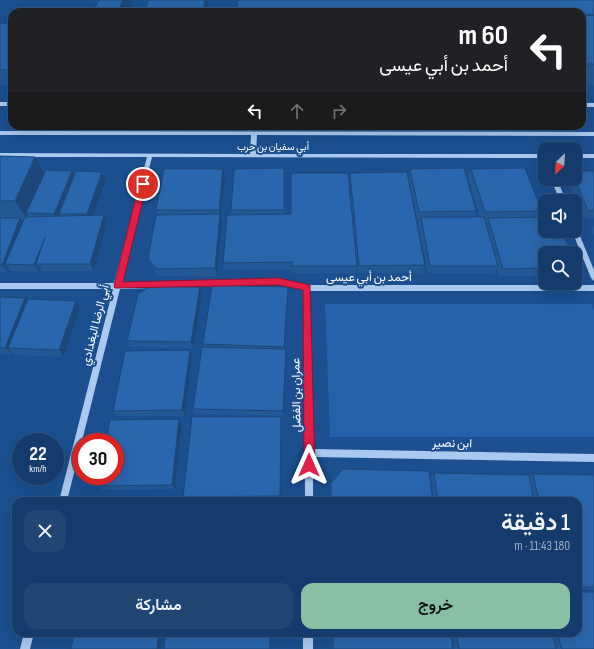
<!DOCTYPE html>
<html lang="ar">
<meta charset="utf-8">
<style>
:root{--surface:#143b6b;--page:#214673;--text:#f1f3f6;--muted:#9dadc1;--line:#33557e;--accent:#8abfa5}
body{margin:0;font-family:"Sofia Sans Condensed",Vazirmatn,sans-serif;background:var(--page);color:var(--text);direction:rtl;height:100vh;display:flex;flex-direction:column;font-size:15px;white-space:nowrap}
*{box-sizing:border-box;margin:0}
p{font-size:13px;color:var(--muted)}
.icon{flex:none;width:22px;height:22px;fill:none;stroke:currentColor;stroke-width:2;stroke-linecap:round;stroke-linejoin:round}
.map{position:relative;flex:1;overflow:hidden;direction:ltr}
.sheet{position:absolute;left:12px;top:497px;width:570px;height:140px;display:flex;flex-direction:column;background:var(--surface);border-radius:12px;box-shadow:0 4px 16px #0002,0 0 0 1px var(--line);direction:rtl}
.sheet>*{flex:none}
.hud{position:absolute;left:8px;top:8px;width:578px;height:122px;border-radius:12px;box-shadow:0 4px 16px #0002,0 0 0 1px var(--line);direction:rtl;background:#202124;color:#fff;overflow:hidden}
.needle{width:26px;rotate:205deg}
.tools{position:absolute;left:538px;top:142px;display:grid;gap:8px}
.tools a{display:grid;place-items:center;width:44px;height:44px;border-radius:8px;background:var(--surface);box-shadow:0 4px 16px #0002,0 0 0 1px var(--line);font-size:20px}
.speed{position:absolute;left:12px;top:433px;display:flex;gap:8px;font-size:20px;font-weight:700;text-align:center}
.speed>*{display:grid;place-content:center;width:52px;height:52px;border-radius:50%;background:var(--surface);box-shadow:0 4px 16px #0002,0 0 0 1px var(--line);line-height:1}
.speed small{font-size:10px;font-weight:400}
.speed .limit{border:6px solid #d22;background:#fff;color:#111}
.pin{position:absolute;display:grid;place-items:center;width:34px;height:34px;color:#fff;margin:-17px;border:2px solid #fff;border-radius:50%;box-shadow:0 1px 4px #0007}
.me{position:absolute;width:44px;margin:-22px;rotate:0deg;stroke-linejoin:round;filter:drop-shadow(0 0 3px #0008)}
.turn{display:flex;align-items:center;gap:14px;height:84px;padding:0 12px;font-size:18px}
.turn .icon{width:52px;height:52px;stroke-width:2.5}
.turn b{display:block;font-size:28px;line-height:34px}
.lanes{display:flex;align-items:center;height:38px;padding:0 12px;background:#0003;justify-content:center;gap:20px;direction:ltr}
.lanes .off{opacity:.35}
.round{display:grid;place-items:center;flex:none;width:42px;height:42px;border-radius:12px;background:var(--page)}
.headline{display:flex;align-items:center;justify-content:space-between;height:68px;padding:0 12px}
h1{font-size:24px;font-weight:600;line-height:30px}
.button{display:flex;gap:8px;margin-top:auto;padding:8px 12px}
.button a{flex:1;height:46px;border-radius:12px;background:var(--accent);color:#111;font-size:16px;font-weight:600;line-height:46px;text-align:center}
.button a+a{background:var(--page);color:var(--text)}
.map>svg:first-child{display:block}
.green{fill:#2461a8}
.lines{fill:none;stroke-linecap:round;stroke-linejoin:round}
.minor{fill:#a9c9ee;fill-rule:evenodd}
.wall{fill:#245895}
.shaded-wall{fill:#1d4779}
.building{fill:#2a66ad;stroke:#1d4779}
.route{fill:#e11d48;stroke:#92132f}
.labels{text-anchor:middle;stroke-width:4;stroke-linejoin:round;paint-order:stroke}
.far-street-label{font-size:10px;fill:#fff;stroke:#1b4f8f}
.street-label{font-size:12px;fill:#fff;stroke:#1b4f8f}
</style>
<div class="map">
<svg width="594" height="649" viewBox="0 0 594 649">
<rect width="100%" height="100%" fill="#1b4f8f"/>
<path class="green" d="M325,304H592L594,310V437H330Z"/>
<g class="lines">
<path class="minor" d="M0,102H12V106H0Z
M582,103H594V107H582Z
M0,131L594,132V136L257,135L256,154H545V158L152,157L121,283L279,278L307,285H594V291H310L313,449L594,454V462L313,457V501H305L304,290L279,284L120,289L67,501H59L113,289H0V283H114L147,157H0V153L250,154L251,135H0Z
M575,154H594V158H575Z
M551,179H557L566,201H560Z
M575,229L578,231L594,270V281L591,278L572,231H575Z
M24,633H34L30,649H20Z
M303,633H313V649H303Z"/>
</g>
<path class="wall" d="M594,0V85H582V12Z
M0,23H12V85H0Z
M0,156L35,157L44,173L74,175L102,172L106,180L94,215H104L107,223L94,271H42L41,269L40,272L11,271L9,269L8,272H0Z
M284,168L285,214L357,266L356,273H292V270H224L223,263L231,215V210Z
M410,169L476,211L474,217H480L468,177L471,169L542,211L539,218L545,253V276H499L497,268L494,273H428L418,225L420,219H417L408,177Z
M594,171V219L582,218L567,179H575Z
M350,173L425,265L422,273H358L349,181Z
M225,177L221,217L222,222L217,276H160L151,266L148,259L158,215L156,210Z
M594,226V236L591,230Z
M200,287L202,294L193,349L130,347L127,341Z
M288,287V294L284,349L286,355L284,416L195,414L193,409L204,347L203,344Z
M0,297L80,307L64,357L14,355L12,353V354H0Z
M190,350L192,356L185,416H117L113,411Z
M281,422V499L186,500L183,497Z
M182,424L175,489L102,490L97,486Z
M434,473L529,477L533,474L594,475V589H578V501H434L431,477Z
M331,483L433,501H330V487Z
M331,633H451L453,649H332Z
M452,633H578L594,649H454Z"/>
<path class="shaded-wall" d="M123,0H133L128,12H118Z
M205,0H209L207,12H203Z
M35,157L46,176L26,213L29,218L28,220L15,201Z
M223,169L225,177L221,217L222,222L217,276L215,268L220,215L219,210Z
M72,171L76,179L59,214L61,216L58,221L54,214Z
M102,172L106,180L91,222L87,214Z
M104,215L107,223L94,271L90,264Z
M20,218L26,225L5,264L9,269L8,272L2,265Z
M45,237L36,264L41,269L40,272L34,265Z
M200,287L202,294L193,349L191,342Z
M288,287V294L284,353V347Z
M25,298L31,305L8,348L12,353V354L5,348Z
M76,301L80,307L64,357L59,350Z
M286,349V355L284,416L283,411Z
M190,350L192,356L185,416L182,410Z
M281,417V499L280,496Z
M179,419L182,424L175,489L172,485Z
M159,633H163L161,649H157Z
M270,633H271L270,649Z"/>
<path class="building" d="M99,0H123L118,12H93Z
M148,0H205L203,12H145Z
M238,0H594V15H582V12H236Z
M582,15H594V64H582Z
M0,23H12V70H0Z
M0,156L35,157L15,201H0Z
M284,168V210H231L234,169Z
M464,168L476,211L419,212L410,169Z
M525,168L542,211L485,212L471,169Z
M164,169H223L219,210H156Z
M46,170L72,171L54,214L26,213Z
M76,171L102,172L87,214H59Z
M575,171H594V211H588L575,179Z
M407,172L425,265L359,266L350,173Z
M291,173H348L357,266H292V262L223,263L227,215L291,214Z
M220,214L215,268L157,269L148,259L156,215Z
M104,215L90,264H36L45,237L34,265L5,264L25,217Z
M421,217H484L498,266H430Z
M545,217V231H561L572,253H545V268L503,269L488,218Z
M0,218H20L2,265H0Z
M212,285L288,287L284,347L203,344Z
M151,286L200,287L191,342L127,341L138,294Z
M0,297L25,298L5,348H0Z
M28,299L76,301L59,350L8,348Z
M202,347L286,349L283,411L193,409Z
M190,350L182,410L113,411L125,351Z
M192,417H281L280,496L183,497Z
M179,419L172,485L97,486L99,476H115V442H106L110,420Z
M343,469L429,471L433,501H331V483Z
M434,473L529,475L534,501H438Z
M533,474L594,475V587H578V501H539Z
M578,592H594V649H562L557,633H578Z
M74,633H159L157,649H71Z
M166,633H270V649H164Z
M333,633H451L453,649H333Z
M456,633H553L556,649H459Z"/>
<path class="route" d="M143,181L147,184L123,282L279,278L310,285L315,465L313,469L309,470L306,469L304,465L303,290L279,285L115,288L114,286L139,184Z"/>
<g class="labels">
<g class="far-street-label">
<text x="273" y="150">أبي سفيان بن حرب</text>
</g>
<g class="street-label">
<text x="369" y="281">أحمد بن أبي عيسى</text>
<text transform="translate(95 325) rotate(-76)" y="4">أبي الرضا البغدادي</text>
<text transform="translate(296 395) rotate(-91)" y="4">عمران بن الفضل</text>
<text transform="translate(452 443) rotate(1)" y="4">ابن نصير</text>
</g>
</g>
</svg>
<div class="tools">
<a><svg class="needle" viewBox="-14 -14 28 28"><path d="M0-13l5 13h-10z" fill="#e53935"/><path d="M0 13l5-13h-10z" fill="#9dadc1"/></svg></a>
<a><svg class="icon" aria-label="sound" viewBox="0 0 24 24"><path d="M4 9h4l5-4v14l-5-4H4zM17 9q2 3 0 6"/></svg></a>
<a><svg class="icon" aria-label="search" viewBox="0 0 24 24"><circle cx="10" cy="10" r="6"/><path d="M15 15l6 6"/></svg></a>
</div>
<div class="speed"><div>22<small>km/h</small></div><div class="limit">30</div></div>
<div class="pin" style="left:143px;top:184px;background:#d93025"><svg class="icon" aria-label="arrive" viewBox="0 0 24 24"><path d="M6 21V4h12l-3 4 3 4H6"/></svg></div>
<svg class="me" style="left:309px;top:465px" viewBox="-20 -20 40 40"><path d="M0-17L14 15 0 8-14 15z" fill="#e11d48" stroke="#fff" stroke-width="4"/></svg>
<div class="hud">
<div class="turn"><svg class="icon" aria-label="left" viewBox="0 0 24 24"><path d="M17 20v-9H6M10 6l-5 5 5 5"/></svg><div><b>60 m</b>أحمد بن أبي عيسى</div></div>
<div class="lanes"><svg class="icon" aria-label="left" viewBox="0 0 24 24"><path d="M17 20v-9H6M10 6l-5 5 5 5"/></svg><svg class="icon off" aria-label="ahead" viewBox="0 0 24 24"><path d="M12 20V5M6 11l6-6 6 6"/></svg><svg class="icon off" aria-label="right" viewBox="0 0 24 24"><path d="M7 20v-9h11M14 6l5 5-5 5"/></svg></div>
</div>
<section class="sheet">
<div class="headline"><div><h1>1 دقيقة</h1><p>180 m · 11:43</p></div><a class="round"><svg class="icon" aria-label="close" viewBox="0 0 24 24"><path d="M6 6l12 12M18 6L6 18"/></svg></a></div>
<div class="button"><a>خروج</a><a>مشاركة</a></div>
</section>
</div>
